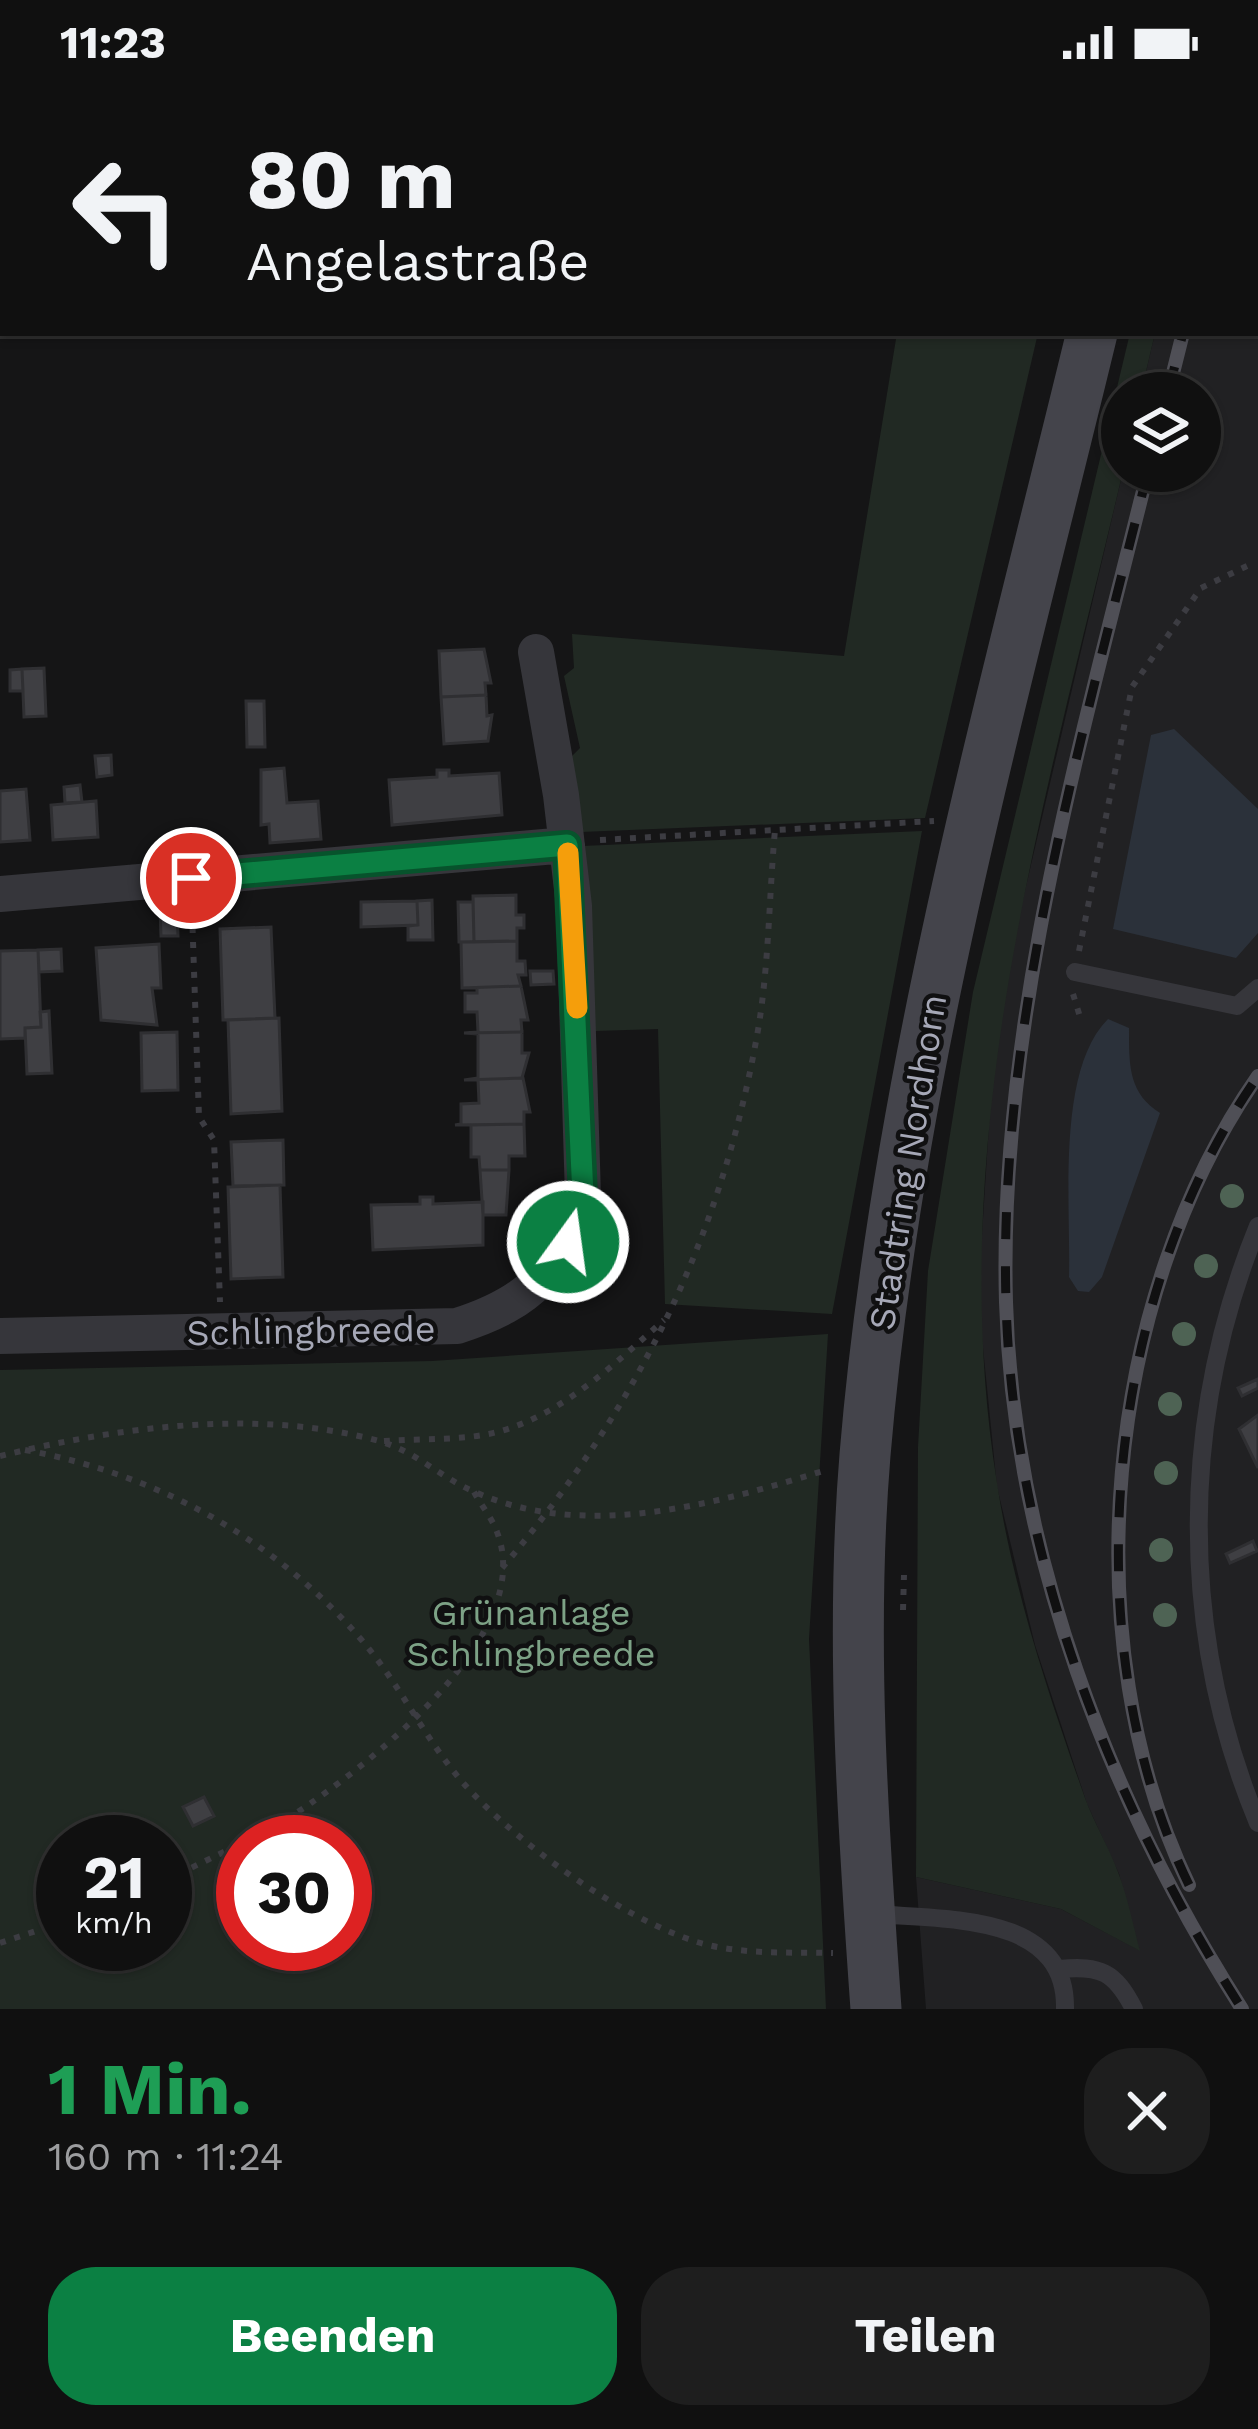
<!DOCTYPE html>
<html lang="de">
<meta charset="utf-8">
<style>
:root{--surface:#101010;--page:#1e1e1e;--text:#f1f3f6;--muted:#9c9d9f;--line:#303030;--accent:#0b8043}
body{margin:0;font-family:"Work Sans",sans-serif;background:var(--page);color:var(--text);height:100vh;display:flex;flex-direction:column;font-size:45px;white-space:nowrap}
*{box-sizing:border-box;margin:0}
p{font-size:39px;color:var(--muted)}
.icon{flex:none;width:66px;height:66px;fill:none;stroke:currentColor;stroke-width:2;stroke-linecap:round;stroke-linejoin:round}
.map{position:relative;height:1925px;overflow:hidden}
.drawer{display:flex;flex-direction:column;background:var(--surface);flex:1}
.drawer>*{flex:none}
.top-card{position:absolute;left:0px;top:0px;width:1260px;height:252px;box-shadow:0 3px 9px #0004,0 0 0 3px var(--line);background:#101010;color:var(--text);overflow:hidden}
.buttons{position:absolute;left:1101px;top:288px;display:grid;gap:24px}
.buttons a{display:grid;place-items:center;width:120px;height:120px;border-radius:50%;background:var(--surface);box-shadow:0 3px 9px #0004,0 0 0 3px var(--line);font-size:60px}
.speed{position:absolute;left:36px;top:1731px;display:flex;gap:24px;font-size:60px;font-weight:700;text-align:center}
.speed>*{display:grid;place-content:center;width:156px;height:156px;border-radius:50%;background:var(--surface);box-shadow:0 3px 9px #0004,0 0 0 3px var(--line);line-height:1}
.speed small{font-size:30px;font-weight:400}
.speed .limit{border:18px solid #d22;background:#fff;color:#111}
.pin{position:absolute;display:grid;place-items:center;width:102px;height:102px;color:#fff;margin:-51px;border:6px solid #fff;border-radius:50%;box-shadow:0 3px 12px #0007}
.me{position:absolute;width:132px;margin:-66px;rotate:14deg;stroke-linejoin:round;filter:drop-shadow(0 0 9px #0008)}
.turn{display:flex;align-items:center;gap:42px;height:252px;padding:0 48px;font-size:54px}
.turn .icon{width:156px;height:156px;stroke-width:2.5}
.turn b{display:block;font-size:84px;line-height:102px}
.round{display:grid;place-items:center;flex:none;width:126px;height:126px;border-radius:48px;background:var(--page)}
.headline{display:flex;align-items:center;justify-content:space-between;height:204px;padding:0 48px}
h1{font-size:72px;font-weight:700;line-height:90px;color:#1e9e55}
.cta{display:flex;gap:24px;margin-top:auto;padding:24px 48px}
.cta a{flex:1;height:138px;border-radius:48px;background:var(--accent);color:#fff;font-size:48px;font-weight:700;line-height:138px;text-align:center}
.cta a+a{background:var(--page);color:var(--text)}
.status{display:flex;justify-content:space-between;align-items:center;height:84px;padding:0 60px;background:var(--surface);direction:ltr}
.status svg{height:33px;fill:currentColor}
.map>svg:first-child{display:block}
.built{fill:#212123}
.green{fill:#212923;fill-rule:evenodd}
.water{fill:#2b313a}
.building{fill:#3f3f43;stroke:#2f2f32;stroke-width:3}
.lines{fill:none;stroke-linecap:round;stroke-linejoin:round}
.path{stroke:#3c3c42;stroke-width:6;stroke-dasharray:6 9;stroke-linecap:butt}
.service{stroke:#36363b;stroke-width:18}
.minor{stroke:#36363b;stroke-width:36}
.secondary{stroke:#44444b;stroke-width:51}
.rail-casing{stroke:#4f4f56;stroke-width:14}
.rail{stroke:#101011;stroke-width:9;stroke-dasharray:27;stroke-linecap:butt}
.tree{fill:#4e6354}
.route-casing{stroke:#07532c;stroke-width:30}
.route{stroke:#0b8043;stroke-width:21}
.slow{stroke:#f59e0b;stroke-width:21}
.labels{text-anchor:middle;stroke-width:9;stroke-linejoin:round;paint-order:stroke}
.street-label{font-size:36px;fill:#a6a8b7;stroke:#101011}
.park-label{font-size:36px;fill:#7da286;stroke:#101011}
</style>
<div class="status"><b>11:23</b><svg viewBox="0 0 49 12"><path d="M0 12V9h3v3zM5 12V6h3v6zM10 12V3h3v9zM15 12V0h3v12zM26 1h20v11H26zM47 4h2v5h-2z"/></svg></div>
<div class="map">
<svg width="1258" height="1925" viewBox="0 0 1258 1925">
<rect width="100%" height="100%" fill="#151516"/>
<path class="built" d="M1213,0H1258V1925H926L916,1793L1061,1825L1139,1866L1119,1790L1087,1720L1035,1561L997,1403L978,1214L993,977L1012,862L1123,387H1200V309H1141L1155,249H1257V3Z"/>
<path class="green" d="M897,249H1038L925,734L581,748L571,673L580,664L564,592L574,584L572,550L844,572Z
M1130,249H1155L1141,309H1122L1123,387C1045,720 942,1054 997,1399C1013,1505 1049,1612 1085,1714C1094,1739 1109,1763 1118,1788C1128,1814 1133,1841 1140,1867L1061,1825L916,1793L918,1363L928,1187L973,908Z
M922,747L832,1230L665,1220L658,945L595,947L582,762Z
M828,1250L809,1555L826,1925H0V1286L432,1277ZM63,1758H165V1860H63ZM243,1758H345V1860H243Z"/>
<path class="water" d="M1174,645L1258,725V849L1236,874L1113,845L1151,651Z
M1108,935L1129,944C1129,980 1128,1009 1160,1029L1102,1193L1089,1208L1078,1207L1069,1193C1071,1121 1056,987 1108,935Z"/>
<path class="building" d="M854,0H903L855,3Z
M484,565L491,599H485L486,611L441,613L439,567Z
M44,584L46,632L24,633L22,585Z
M22,585L23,607H10V586Z
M486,611L487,632L492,631L488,657L444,660L441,613Z
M246,617H264L265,663H247Z
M111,671L112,691L97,693L95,672Z
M284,684L287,719L318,717L321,755L270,759L269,740L261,741V686Z
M437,686H449V692L499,689L502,731L392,741L389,696L437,693Z
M80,701L82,718L65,719L64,703Z
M26,705L30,756L0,758V707Z
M96,717L98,753L53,756L51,721Z
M516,811V831H524V844H517V857L474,858L473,812Z
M432,816L433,856H408V842L418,841L417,817Z
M417,817L418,841L361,843V818Z
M458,818H473L474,858H459Z
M160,825L177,826L178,852H161Z
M271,843L275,934L223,936L220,845Z
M517,857V877H525L526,891H518L521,902L462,904L461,858Z
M159,860L161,904H152L157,941L101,936L96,864Z
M61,865L62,887L39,888L38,866Z
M38,866L41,943L25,944V954L0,955V867Z
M530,887H553L554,900L531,901Z
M521,902L528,936H521L522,948L464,949L478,948L477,928H465V909H477V904H462Z
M49,927L52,989L27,990L25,944L41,943L40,928Z
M279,934L282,1027L231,1030L228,936Z
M177,948L178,1006L142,1007L141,949Z
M522,948V969H529L522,994L464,996L478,994V950L464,949Z
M523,994L530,1028H524V1040L455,1041L461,1040V1020L479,1019L478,996H464Z
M524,1040L525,1072H509V1086H480L479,1073H471V1041Z
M283,1056L284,1101L233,1102L231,1058Z
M480,1086H509L506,1131H483Z
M280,1101L283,1193L231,1195L228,1103Z
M420,1113H433V1120L483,1118V1161L373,1166L371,1121L420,1120Z
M1258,1295V1304L1242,1312L1238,1304Z
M1258,1331V1384L1239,1345Z
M1253,1457L1257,1467L1230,1479L1226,1470Z
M204,1713L214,1732L193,1742L183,1723Z"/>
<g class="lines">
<path class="path" d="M600,756L934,737
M192,828L199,1033L214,1056L220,1218
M1079,867L1132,603L1201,504L1247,482
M1073,910L1081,936
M384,1357C414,1355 446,1356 477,1352C551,1342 611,1283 664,1236
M25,1366C155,1390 271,1452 359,1553C399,1598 425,1656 465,1701C518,1760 621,1834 697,1858C740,1871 789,1868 833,1869
M0,1372C119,1343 258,1324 379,1357C417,1368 441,1394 475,1408C585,1457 715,1420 823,1387
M502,1484C637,1325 722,1153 758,946C769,881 769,812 775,746
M903,1526L904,1491
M165,1797C213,1772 267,1750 311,1719C380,1671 536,1548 497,1448C492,1434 481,1421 474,1408
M0,1859L63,1838"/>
<path class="service" d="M1075,888L1237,922L1258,904
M1258,1142C1180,1333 1178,1547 1258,1739
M875,1830C946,1836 1067,1829 1065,1925
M1059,1885C1101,1881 1115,1888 1134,1925"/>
<path class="minor" d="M0,810L567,761
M0,1252L457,1242C533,1218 559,1187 583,1112L574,822L561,711L536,568"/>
<path class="secondary" d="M1137,3V0
M876,1925C863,1743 850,1553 865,1371C897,989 1002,620 1092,249"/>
<g class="rail-casing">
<path id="rail" d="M1243,3V0
M1168,309L1183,249
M1148,387C1082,653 998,941 1006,1218C1013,1467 1109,1717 1242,1925
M1189,1801C1072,1559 1104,1212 1258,992"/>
</g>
<use href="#rail" class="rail"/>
</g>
<g class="tree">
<circle cx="1232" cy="1112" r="12"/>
<circle cx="1206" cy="1182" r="12"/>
<circle cx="1184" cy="1250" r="12"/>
<circle cx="1170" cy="1320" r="12"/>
<circle cx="1166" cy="1389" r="12"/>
<circle cx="1161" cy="1466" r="12"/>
<circle cx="1165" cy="1531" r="12"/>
</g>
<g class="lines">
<g class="route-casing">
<path id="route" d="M191,794L567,761L583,1112L568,1158"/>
</g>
<use href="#route" class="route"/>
<path class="slow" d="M568,769L577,924"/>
</g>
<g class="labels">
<g class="street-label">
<text transform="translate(907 1078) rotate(-81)" y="13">Stadtring Nordhorn</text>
<text transform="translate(311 1246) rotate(-1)" y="13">Schlingbreede</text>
</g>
<g class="park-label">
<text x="531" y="1541">Grünanlage<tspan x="531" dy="41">Schlingbreede</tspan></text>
</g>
</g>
</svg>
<div class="buttons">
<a><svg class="icon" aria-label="layers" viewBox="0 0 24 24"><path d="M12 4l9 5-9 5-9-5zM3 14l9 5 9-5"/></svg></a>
</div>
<div class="speed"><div>21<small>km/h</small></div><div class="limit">30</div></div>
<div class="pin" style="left:191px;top:794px;background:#d93025"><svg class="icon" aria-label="arrive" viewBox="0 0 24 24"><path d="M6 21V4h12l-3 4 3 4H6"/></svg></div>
<svg class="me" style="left:568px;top:1158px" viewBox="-20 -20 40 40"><circle r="17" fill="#0b8043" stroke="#fff" stroke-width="3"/><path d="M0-11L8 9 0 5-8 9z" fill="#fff"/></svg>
<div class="top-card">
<div class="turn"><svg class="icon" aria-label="left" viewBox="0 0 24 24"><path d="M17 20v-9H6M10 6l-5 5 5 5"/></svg><div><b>80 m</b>Angelastraße</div></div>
</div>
</div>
<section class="drawer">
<div class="headline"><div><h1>1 Min.</h1><p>160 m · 11:24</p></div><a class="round"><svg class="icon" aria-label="close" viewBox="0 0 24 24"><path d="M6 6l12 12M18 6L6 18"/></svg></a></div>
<div class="cta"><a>Beenden</a><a>Teilen</a></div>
</section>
